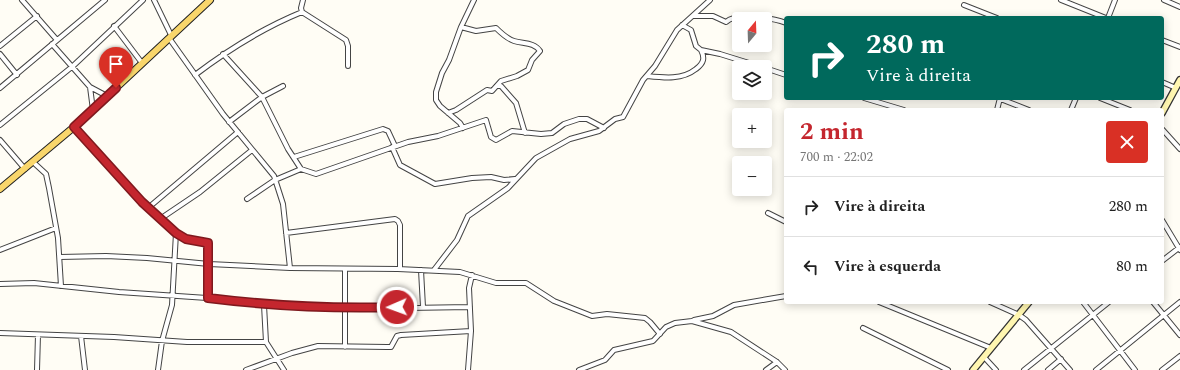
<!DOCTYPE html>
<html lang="pt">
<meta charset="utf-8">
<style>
:root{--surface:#fff;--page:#f6f6f6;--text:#222;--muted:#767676;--line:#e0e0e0;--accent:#c4262e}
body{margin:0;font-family:Spectral,serif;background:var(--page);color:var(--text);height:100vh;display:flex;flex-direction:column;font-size:15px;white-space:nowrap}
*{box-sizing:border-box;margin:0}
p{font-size:13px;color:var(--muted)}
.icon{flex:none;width:22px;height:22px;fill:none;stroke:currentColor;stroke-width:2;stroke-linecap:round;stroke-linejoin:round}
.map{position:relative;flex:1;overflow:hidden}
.panel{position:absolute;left:784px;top:108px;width:380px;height:196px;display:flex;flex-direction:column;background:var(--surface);border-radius:4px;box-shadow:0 2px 10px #0003}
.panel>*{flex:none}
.top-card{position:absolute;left:784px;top:16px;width:380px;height:84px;border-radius:4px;box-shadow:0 2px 10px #0003;background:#00695c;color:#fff;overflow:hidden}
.needle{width:26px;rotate:19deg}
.fabs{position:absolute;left:732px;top:12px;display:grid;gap:8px}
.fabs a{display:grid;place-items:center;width:40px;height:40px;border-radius:4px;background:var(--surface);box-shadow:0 2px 10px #0003;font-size:20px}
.pin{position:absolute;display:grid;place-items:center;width:34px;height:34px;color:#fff;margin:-41px -17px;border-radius:50% 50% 50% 0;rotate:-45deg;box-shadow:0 0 4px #0007}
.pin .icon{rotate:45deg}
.me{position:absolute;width:44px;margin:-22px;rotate:268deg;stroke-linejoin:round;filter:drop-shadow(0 0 3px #0008)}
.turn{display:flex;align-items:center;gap:14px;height:84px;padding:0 16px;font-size:18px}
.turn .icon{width:52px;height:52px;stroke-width:2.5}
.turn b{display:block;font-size:28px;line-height:34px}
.round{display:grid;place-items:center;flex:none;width:42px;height:42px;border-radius:4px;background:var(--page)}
.headline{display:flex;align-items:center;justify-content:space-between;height:68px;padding:0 16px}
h1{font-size:24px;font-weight:700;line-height:30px;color:var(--accent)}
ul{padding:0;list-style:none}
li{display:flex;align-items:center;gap:12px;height:60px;padding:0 16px;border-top:1px solid var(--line)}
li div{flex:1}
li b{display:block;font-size:15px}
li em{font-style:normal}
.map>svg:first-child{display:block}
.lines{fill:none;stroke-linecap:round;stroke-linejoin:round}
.minor-casing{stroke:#444;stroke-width:6}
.secondary-casing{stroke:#333;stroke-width:8}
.primary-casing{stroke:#222;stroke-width:8}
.minor{stroke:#fff;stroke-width:4}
.secondary{stroke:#fff6b0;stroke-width:5.5}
.primary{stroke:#f9d66b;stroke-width:6}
.route-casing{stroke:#7f191e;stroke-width:10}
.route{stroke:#c4262e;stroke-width:7}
</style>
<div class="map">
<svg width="1180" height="370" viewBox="0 0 1180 370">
<rect width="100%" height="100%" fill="#fffdf5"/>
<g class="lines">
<g class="minor-casing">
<path id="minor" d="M22,0L57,40
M154,0L171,35
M303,0L301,8L302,12L346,40L348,46V66
M1061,0L1106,18
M1164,0L1180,7
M964,5L997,18
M693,16H713L726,22C737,12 773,18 786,23
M1108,18L1115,0
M682,25L691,30L696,46L701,50L720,54L762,67
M114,26L142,63
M169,38L223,114L274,176L283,204L290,268
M1162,40L1180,47
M52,44L90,87L107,96
M0,46L37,16
M0,54L17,75
M223,54L262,97L288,149L301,169L316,174L408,142L438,136L486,120L491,137L496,140L512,131L541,134L552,133L564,124L579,119H587L604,128
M765,68L786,75
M195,75C229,49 263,28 302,12
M647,76C665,78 682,80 696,69C704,63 705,58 701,50
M1162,82L1176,88
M497,86H501L516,103L525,133
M90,87L93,110
M0,88L105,0
M864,98L904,110
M998,98L1029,110
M1100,98L1130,110
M997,110L1000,98
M1071,110L1076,98
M448,113L456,110L487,90L492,91L501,81L517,76L528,70L532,60L540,51C534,42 523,44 514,41C508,39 501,33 496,28L476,31L461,27
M229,122L262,97L283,86
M0,125L73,66L143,0
M74,127L142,202L176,233L186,239L208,243L207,298L264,305L266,342L284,370
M463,128L460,123L440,106L436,100V92L442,73L449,60L461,27L474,0
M1162,129L1180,149
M0,140L25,169
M392,147L400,165L435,184L472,178L491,177L504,180L515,179
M294,157L383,129L388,131L395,146
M33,162L46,174L49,188L58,238L61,286
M247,199L275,180L301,169
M148,208L238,132
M768,213L786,222
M160,219L200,192L252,150
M1162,220L1180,250
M286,233L395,219L398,221L400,225V269
M0,250L56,228
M60,257L106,256L147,258L209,264L290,268L398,269L460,272L496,283H526L554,301L592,316L607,314L645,318L650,322L660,334
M1162,261L1180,247
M345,269V347
M421,270L423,307
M434,270L457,240L468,216L508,188L536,158L570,139L599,131L615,119L623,117L643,80L655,66L677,30L710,0
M0,284L34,283L119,292L207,298
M879,302L991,348
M990,302L1019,315L1026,320L1070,370
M1083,302L1135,370
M1153,302L1180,335
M264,305L345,309L470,307
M694,320L713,316L734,305L786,296
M863,328L948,370
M0,333L114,337L187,342H266
M81,336L85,370
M984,357L996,370
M37,370L38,335
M158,370L162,341L172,305L176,233
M246,370L292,353L318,346L387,347H391L397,336L401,335L471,331
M468,370L471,331L469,288L472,275
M579,370L605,360L614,350L653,341L666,327L675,323L692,321L731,332L777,362L785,370
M766,370L777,362
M1024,370L1109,302
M1048,370L1061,359
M1096,370L1180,302
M1162,370L1180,356"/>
</g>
<g class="secondary-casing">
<path id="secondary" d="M1162,113L1180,80
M973,370L1029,302"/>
</g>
<g class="primary-casing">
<path id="primary" d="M0,189L74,127L210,0"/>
</g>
<use href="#minor" class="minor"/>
<use href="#secondary" class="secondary"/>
<use href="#primary" class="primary"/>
</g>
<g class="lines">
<g class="route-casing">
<path id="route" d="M116,88L74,127L142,202L176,233L186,239L208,243V298C272,306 332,309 397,307"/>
</g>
<use href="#route" class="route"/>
</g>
</svg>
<div class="fabs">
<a><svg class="needle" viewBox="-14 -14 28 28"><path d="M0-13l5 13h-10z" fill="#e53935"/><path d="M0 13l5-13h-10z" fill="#767676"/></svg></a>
<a><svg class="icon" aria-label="layers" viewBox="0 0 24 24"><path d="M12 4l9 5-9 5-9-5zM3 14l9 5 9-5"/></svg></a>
<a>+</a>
<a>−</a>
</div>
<div class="pin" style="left:116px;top:88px;background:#d93025"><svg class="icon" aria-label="arrive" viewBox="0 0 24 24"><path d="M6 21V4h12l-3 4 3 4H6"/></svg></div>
<svg class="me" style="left:397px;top:307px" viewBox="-20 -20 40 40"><circle r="17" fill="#c4262e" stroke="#fff" stroke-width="3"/><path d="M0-11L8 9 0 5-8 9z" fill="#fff"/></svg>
<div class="top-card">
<div class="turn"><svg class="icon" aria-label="right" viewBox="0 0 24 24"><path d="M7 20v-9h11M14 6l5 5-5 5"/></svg><div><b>280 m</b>Vire à direita</div></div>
</div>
<section class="panel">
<div class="headline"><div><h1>2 min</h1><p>700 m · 22:02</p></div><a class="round" style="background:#d93025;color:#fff"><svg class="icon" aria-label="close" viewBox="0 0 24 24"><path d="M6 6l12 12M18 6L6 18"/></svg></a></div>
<ul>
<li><svg class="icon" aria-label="right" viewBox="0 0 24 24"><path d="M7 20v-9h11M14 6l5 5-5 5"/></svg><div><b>Vire à direita</b></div><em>280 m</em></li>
<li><svg class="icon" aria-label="left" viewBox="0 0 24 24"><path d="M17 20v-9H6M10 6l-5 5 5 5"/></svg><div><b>Vire à esquerda</b></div><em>80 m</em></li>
</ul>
</section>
</div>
